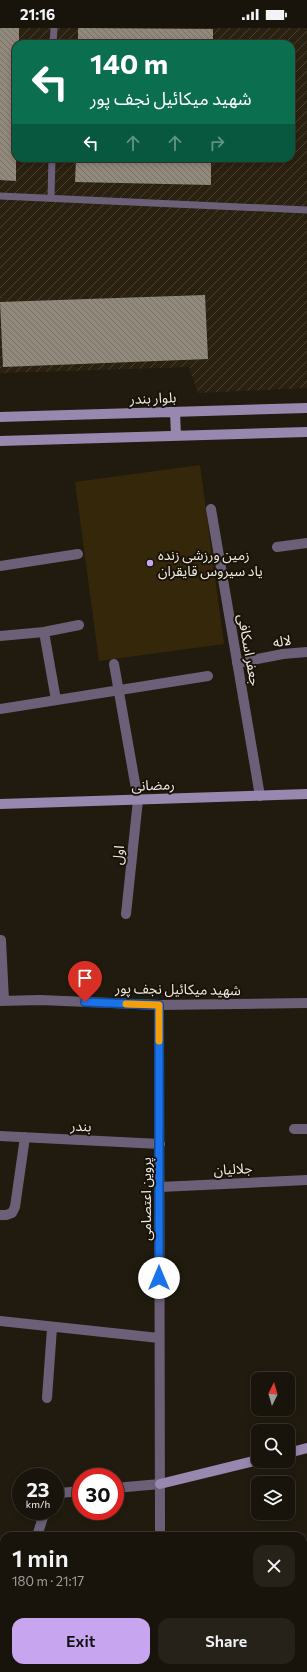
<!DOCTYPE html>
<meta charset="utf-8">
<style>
:root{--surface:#19140b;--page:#262119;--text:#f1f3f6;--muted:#9f9e9d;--line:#37332c;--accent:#c7a6ef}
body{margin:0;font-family:Commissioner,"Noto Sans Arabic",sans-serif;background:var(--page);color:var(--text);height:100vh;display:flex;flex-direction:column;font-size:15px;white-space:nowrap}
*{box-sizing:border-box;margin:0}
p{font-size:13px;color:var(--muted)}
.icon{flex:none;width:22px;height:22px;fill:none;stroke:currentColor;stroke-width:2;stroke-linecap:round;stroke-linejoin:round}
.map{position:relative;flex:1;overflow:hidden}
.side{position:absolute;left:0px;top:1504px;width:307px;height:140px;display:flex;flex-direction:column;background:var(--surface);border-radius:12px 12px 0 0;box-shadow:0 2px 6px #0003,0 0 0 1px var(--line)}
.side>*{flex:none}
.guide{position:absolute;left:12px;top:12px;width:283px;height:122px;border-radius:12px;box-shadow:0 2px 6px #0003,0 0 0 1px var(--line);background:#0b6e4f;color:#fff;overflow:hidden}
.needle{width:26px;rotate:5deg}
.fabs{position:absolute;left:251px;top:1344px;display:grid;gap:8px}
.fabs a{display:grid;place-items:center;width:44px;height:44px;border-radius:8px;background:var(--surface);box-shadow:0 2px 6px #0003,0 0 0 1px var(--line);font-size:20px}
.speed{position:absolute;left:12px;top:1440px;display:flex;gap:8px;font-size:20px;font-weight:700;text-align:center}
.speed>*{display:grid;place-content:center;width:52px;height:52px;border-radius:50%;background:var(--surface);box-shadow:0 2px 6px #0003,0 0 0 1px var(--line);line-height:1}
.speed small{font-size:10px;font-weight:400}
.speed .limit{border:6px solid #d22;background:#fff;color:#111}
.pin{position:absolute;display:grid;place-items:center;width:34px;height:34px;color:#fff;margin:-41px -17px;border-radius:50% 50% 50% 0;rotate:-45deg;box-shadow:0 0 4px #0007}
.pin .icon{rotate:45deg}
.me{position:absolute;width:44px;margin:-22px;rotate:0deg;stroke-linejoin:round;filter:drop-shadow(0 0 3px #0008)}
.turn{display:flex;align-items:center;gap:14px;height:84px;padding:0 12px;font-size:18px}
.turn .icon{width:52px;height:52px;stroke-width:2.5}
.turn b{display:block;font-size:28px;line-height:34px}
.lanes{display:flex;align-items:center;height:38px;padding:0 12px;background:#0003;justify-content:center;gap:20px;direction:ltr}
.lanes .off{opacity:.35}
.round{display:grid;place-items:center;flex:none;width:42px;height:42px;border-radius:12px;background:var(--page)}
.summary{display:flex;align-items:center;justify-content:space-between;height:68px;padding:0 12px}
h1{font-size:24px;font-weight:600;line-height:30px}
.cta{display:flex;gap:8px;margin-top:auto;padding:8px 12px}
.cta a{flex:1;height:46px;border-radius:12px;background:var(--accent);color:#111;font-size:16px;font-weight:600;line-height:46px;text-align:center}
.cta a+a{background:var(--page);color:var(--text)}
.status{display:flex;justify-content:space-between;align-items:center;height:28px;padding:0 20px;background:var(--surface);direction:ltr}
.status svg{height:11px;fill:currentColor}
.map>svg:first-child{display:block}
.industrial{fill:url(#industrial-furrows);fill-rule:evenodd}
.grass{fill:#35270a}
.building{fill:url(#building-back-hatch)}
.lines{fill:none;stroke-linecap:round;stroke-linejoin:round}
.lane{stroke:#6b6078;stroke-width:7}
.street{stroke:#6b6078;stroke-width:10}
.secondary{stroke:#9887ae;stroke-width:10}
.route-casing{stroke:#114b97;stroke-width:10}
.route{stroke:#1a73e8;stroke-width:7}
.slow{stroke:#f59e0b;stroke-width:7}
.poi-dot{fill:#c7a6ef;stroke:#181207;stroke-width:1.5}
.labels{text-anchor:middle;stroke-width:4;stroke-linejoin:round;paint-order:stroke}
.street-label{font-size:14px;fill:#eee9e2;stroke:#181207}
.poi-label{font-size:14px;fill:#eee9e2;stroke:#181207;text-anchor:start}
</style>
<div class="status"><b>21:16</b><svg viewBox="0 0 49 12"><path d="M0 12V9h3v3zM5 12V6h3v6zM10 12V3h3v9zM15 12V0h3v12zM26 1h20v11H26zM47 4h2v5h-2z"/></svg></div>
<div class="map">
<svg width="307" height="1644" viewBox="0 0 307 1644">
<defs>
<pattern id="industrial-furrows" width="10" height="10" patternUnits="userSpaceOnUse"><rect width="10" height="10" fill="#2b2110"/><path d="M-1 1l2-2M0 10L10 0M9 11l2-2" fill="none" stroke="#4a4132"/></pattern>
<pattern id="building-back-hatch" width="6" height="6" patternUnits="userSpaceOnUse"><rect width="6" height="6" fill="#91897b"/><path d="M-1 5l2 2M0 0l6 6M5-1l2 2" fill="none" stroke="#777268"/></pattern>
</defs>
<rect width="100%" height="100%" fill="#211b0f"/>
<path class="industrial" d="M0,0H307V360L198,365L189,339L0,345ZM16,16H291V130H16Z"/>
<path class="grass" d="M200,437L224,616L99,633L75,454Z"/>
<path class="building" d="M0,0H19V16H16V153L0,152Z
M78,0L213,1V16H78Z
M76,130H211V157L75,154Z
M205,267L208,331L3,339L0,274Z"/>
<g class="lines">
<path class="lane" d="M53,16L54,0
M0,168L307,182
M51,169L52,130"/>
<path class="street" d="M211,481L260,768
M277,519L307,515
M0,538L78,526
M44,604L56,672
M0,608L44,604L79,597
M237,635L283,626L307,624
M114,636L138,772L126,886
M0,681L208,648
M1,912L4,973
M0,973L40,972L159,977L307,975
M159,977L160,1508
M294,1101H307
M0,1108L160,1116
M160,1159L307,1152
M0,1187H6L12,1185L15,1179L25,1109
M0,1293L159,1310
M47,1370L52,1300
M115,1460L160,1456
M55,1468L60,1465L81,1463
M37,1508L45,1483
M0,1622L4,1610
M303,1629H307
M158,1644V1640
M217,1644L237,1640"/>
<path class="secondary" d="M175,384L176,408
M0,389L307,380
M0,413L307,404
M0,776L307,766
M288,1425L307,1420
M160,1456L258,1432"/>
</g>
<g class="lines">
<g class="route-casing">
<path id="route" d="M85,974L159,977V1250"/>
</g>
<use href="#route" class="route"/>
<path class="slow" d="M126,976L159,977V1013"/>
</g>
<circle class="poi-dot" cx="150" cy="535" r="4"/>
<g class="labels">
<g class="street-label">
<text transform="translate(153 370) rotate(-2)" y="5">بلوار بندر</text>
<text transform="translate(282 613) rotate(-8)" y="5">لاله</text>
<text transform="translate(249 622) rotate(80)" y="5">جعفر اسکافی</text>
<text transform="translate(153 757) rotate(-2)" y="5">رمضانی</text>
<text transform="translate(118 827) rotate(-84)" y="5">اول</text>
<text transform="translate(178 961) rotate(1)" y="5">شهید میکائیل نجف پور</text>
<text transform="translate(81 1098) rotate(3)" y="5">بندر</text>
<text transform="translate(233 1141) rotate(-3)" y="5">جلالیان</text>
<text transform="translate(146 1171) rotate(-90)" y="5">پروین اعتصامی</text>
</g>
<g class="poi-label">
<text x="158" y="532">زمین ورزشی زنده<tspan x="158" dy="16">یاد سیروس قایقران</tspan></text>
</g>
</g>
</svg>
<div class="fabs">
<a><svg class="needle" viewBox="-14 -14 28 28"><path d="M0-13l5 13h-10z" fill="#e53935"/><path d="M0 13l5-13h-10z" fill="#9f9e9d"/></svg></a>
<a><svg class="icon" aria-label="search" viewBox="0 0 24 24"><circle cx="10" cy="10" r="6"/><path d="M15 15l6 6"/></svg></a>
<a><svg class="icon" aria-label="layers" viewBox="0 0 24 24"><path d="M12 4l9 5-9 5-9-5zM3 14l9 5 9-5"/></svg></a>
</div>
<div class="speed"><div>23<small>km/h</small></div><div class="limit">30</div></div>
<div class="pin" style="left:85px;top:974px;background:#d93025"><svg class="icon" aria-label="arrive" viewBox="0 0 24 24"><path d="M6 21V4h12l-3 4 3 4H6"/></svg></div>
<svg class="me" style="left:159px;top:1250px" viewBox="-20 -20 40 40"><circle r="19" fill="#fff"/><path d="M0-13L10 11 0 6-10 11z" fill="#1a73e8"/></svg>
<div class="guide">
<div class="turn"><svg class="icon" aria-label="left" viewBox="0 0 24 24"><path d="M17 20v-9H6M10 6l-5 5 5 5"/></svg><div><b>140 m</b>شهید میکائیل نجف پور</div></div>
<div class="lanes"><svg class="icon" aria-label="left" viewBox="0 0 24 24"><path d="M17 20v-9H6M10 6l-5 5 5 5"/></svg><svg class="icon off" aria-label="ahead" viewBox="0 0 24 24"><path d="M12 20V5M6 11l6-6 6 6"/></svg><svg class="icon off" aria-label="ahead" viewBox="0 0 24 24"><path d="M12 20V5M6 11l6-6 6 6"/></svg><svg class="icon off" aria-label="right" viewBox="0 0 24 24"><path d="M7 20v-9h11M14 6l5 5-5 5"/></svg></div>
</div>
<section class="side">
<div class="summary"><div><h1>1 min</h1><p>180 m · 21:17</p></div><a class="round"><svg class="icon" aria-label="close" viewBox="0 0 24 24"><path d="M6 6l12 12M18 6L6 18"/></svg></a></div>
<div class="cta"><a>Exit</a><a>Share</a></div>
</section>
</div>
